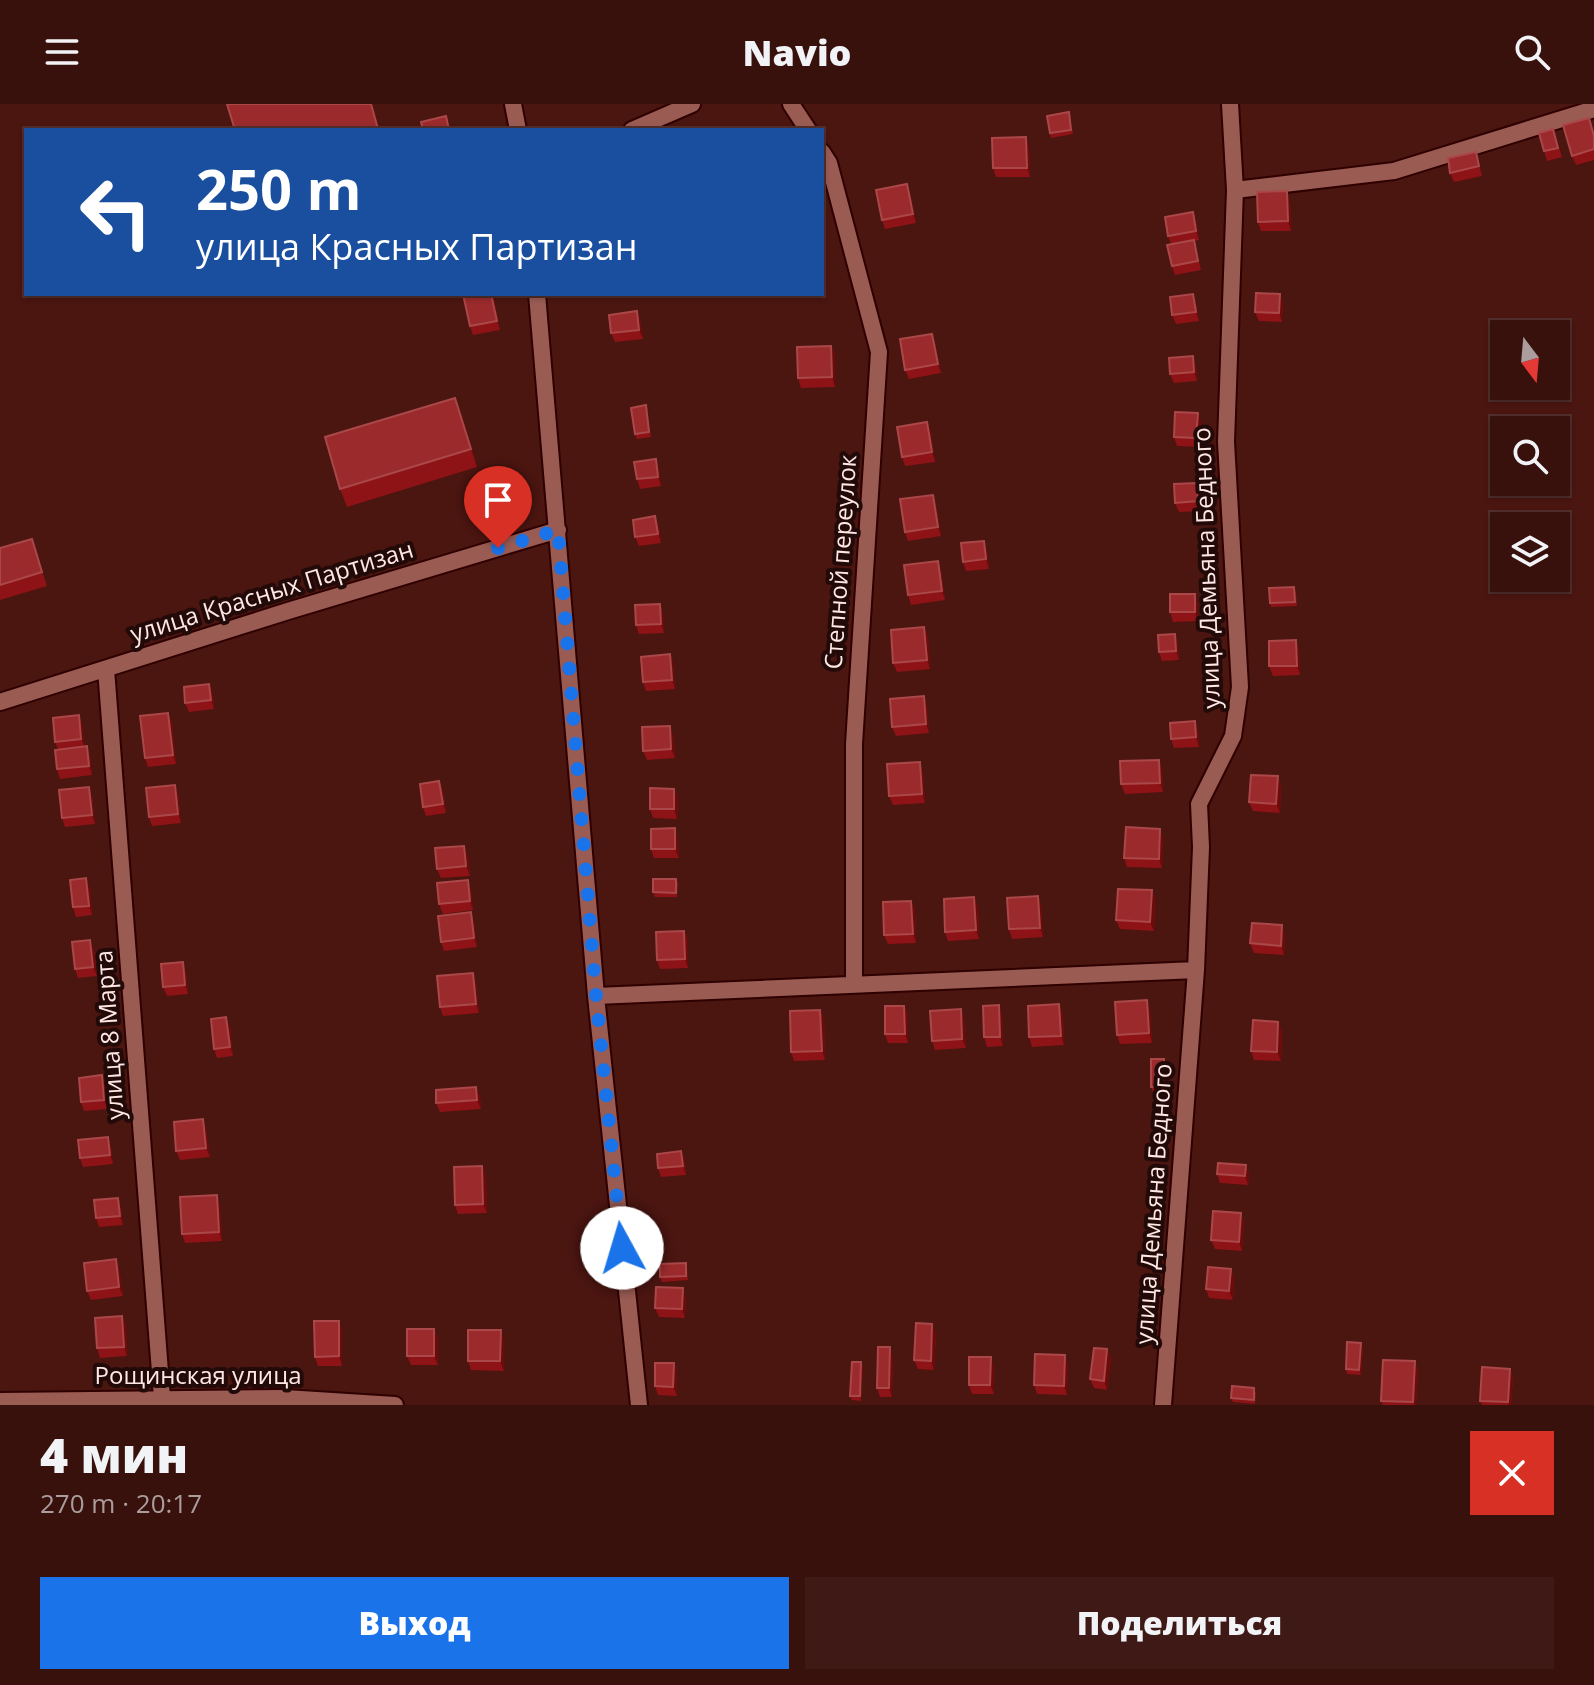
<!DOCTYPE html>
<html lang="ru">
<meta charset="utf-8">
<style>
:root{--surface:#38100c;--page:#3f1915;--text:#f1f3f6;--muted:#ab9d9d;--line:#52302d;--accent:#1a73e8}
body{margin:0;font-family:"Open Sans",sans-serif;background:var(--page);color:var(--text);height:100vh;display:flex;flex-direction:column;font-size:30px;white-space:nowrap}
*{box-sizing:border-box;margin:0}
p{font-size:26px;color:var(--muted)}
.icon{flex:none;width:44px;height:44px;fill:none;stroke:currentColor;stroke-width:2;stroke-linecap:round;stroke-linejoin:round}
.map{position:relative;height:1301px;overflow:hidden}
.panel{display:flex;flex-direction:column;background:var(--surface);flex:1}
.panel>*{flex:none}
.guide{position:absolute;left:24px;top:24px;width:800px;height:168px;border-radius:0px;box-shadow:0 2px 6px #0004,0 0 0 2px var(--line);background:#1a4fa0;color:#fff;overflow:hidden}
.needle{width:52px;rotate:164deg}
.fabs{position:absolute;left:1490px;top:216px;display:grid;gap:16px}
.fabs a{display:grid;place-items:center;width:80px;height:80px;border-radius:0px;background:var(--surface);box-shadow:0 2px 6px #0004,0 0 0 2px var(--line);font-size:40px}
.pin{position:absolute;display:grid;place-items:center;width:68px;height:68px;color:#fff;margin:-82px -34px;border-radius:50% 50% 50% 0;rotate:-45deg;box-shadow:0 0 8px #0007}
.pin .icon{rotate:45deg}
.me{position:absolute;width:88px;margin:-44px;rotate:354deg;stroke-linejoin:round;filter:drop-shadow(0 0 6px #0008)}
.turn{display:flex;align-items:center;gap:28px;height:168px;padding:0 40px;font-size:36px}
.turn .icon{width:104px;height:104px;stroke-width:2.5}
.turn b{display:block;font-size:56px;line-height:68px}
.round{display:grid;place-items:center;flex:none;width:84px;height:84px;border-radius:0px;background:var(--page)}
.head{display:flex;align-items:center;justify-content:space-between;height:136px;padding:0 40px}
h1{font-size:48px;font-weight:800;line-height:60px}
.cta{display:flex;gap:16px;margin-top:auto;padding:16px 40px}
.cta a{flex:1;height:92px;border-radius:0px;background:var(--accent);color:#fff;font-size:32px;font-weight:800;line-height:92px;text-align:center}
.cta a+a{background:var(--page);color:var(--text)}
header{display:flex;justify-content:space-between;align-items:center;height:104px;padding:0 40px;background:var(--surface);font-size:36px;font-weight:800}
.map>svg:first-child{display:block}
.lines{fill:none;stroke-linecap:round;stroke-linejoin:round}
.street-casing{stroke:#2e0000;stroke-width:20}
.street{stroke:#9a5b53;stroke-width:16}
.wall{fill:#8e1316}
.shaded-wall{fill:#6e0a0a}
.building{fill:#9a2a2c;stroke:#aa4749;stroke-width:2}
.route{stroke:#1a73e8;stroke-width:14;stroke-dasharray:0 25.2}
.labels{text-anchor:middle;stroke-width:8;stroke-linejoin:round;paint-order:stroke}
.street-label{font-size:24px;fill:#fee7e4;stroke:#220a08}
</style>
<header><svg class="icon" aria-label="menu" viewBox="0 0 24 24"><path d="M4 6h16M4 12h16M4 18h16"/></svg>Navio<svg class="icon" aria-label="search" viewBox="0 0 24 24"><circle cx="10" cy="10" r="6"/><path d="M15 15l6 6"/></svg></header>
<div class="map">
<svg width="1594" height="1301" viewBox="0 0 1594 1301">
<rect width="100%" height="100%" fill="#4b1510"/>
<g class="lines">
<g class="street-casing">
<path id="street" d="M513,0L518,26
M791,0L808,26
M632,26L692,0
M822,48L829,59L879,248L854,640V879
M1235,86L1394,67L1594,5
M537,190L596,892L639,1301
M106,565L162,1294
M0,598L288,507L558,426
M596,892L1196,866
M0,1297L285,1294L395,1301
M1163,1301L1196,866L1201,743L1199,700L1233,632L1240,583L1226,338L1235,86L1230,0"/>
</g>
<use href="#street" class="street"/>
</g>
<path class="wall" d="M1069,8L1073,30L1051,34L1050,29Z
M1589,14L1594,30V56L1576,61L1572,52Z
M1556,34L1562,53L1547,57L1544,47Z
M1029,42L1030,73H996L993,64Z
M1476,48L1482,72L1454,78L1450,69Z
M910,89L916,119L885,125L882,116Z
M1290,97L1291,127H1261L1258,118Z
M1196,117L1199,136L1194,137L1201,166L1175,171L1172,162L1171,140L1168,132Z
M493,190L500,226L473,231L470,222Z
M1280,190L1283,199L1282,218L1259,217L1255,208Z
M1196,199L1199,217L1176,220L1172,211Z
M637,207L640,216L643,235L615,238L611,229Z
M935,239L941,269L909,275L905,266Z
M831,242L835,251V283L801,284L798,274Z
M1196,261L1197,277L1174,279L1170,270Z
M646,301L651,333L637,335L635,330Z
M462,312L477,363L347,403L340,385Z
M1201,318L1200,343L1177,342L1174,333Z
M931,327L935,358L905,362L902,353Z
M659,364L661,382L640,385L637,375Z
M1200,388L1202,407L1179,408L1175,399Z
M933,391L936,400L941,432L908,437L905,428Z
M659,422L661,439L639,442L635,433Z
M32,435L47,482L0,496V444Z
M987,446L989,465L966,467L963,458Z
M941,466L945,496L911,501L908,491Z
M1296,488L1297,502L1271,503L1270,499Z
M1198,499V517L1173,518L1170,508Z
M660,500L663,509L664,529L639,530L636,521Z
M924,523L928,532L930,565L897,568L893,559Z
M1175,530L1178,539L1179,556L1162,557L1159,548Z
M1299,545L1300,571L1273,572L1269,562Z
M670,550L673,559L675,585L646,587L643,578Z
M209,580L213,589L214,605L189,608L185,599Z
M927,601L929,629L896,632L892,623Z
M168,609L172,618L176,660L148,663L145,654Z
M79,611L82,620L84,643L90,651L92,671L60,675L57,665L58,645L55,638Z
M1198,626L1199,643L1174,644L1171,635Z
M673,631L675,654L647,656L643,647Z
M1162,665L1163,688L1125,690L1121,680Z
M923,667L925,699L893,701L889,692Z
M1278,672L1281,682L1280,709L1253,707L1249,698Z
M439,677L443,686L446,709L426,712L423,703Z
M674,685L678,694L677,715L653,714L650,705Z
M178,690L181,719L152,722L149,713Z
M92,692L95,720L65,723L62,714Z
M1160,725L1163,734L1162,764L1127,763L1124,754Z
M678,734L679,754H654L651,745Z
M468,751L470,772L441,774L437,765Z
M676,775L678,779L677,793H655L653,788Z
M90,783L92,811L76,813L73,803Z
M471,785L473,806L443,810L439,800Z
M1152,786L1155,795L1154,827L1120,825L1116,816Z
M1038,792L1041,801L1043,833L1012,835L1009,825Z
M974,793L978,803L979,835L948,837L945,828Z
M911,797L915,806L916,839L888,840L884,831Z
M474,817L477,843L444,847L441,838Z
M684,827L688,836V864L660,865L657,856Z
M1285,830L1284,851L1254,849L1250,839Z
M94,845L97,872L78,874L75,865Z
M186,867L188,890L167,892L163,883Z
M476,878L479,909L443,912L440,903Z
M904,902L908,911V939H888L885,930Z
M961,905L964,914L966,944L935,946L932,937Z
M1150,905L1152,939L1120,940L1117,931Z
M820,906L824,915L825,956L794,957L791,948Z
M1063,909L1064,941L1032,943L1029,933Z
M1002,910L1003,942L987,943L984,933Z
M1278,918L1282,927L1281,957L1254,956L1251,947Z
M230,922L233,952L217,954L214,945Z
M1165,959V987L1153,988L1151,983Z
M102,971L105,980L108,1005L84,1007L81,998Z
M480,992L481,1005L440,1008L436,999Z
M203,1015L206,1024L210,1053L180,1056L176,1047Z
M108,1033L111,1042L113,1060L83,1063L80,1054Z
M681,1047L685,1056L686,1071L661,1073L658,1064Z
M1246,1061L1249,1070L1248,1081L1220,1079L1217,1070Z
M482,1062L486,1071L487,1109L458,1110L455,1101Z
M220,1101L222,1137L185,1139L182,1130Z
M121,1103L123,1121L99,1123L96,1114Z
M1241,1109L1244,1118L1242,1147L1215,1145L1211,1136Z
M116,1155L119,1164L123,1192L91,1196L87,1187Z
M686,1159L687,1163L688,1176L662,1178L660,1173Z
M1231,1165L1234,1174L1233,1196L1209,1194L1206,1185Z
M686,1193L685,1214L659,1213L655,1204Z
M122,1212L126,1221L127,1252L100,1254L97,1244Z
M339,1217L342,1226V1262H318L315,1253Z
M434,1225L438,1234V1261H411L407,1252Z
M936,1229L934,1266L918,1265L914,1256Z
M504,1235V1267L471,1266L468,1257Z
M1361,1239L1363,1243L1361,1271L1347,1270L1346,1265Z
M1107,1245L1111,1254L1107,1286L1094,1284L1090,1275Z
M893,1252L892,1293H880L877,1284Z
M1415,1257L1418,1266L1416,1301H1383L1381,1297Z
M861,1258L863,1263L861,1297L852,1296L850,1292Z
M674,1259L677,1268V1292L658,1291L655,1282Z
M1068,1260L1067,1291L1037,1290L1034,1281Z
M994,1262V1290H972L969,1281Z
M1510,1265L1513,1274L1511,1301H1482L1480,1297Z
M1256,1288L1255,1300L1233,1298L1231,1294Z"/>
<path class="shaded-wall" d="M371,0H372L380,26H378Z
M1026,33L1029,42L1030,73L1027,64Z
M907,80L910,89L916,119L913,110Z
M1287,87L1290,97L1291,127L1288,117Z
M1193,108L1196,117L1199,136L1196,127Z
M491,190H493L500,226L497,217Z
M1193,190L1196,199L1199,217L1196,208Z
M1280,190L1283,199L1282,218L1279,209Z
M637,207L640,216L643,235L639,226Z
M932,230L935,239L941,269L938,260Z
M831,242L835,251V283L832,273Z
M1193,252L1196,261L1197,277L1194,268Z
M455,294L462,312L477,363L471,345Z
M1198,309L1201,318L1200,343L1196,334Z
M927,318L931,327L935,358L932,348Z
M656,355L659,364L661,382L658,373Z
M1197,379L1200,388L1202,407L1198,397Z
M933,391L936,400L941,432L938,423Z
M655,412L659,422L661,439L658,430Z
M984,437L987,446L989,465L986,455Z
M938,457L941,466L945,496L942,487Z
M1195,490L1198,499V517L1195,508Z
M660,500L663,509L664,529L661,520Z
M924,523L928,532L930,565L927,556Z
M1175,530L1178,539L1179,556L1176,547Z
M1296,536L1299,545L1300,571L1297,562Z
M670,550L673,559L675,585L672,576Z
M209,580L213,589L214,605L211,596Z
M924,592L927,601L929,629L926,620Z
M168,609L172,618L176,660L173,651Z
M79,611L82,620L85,644L81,635Z
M1195,617L1198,626L1199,643L1196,633Z
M670,622L673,631L675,654L671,645Z
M87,642L90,651L92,671L89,662Z
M1159,656L1162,665L1163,688L1160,679Z
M920,658L923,667L925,699L922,690Z
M1278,672L1281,682L1280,709L1276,700Z
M439,677L443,686L446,709L443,700Z
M175,681L178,690L181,719L178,710Z
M89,683L92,692L95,720L92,711Z
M674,685L678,694L677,715L674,705Z
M675,724L678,734L679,754L675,745Z
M1160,725L1163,734L1162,764L1159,755Z
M464,742L468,751L470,772L466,762Z
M86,774L90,783L92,811L89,802Z
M468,776L471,785L473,806L470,797Z
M1152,786L1155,795L1154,827L1150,818Z
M1038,792L1041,801L1043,833L1040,824Z
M974,793L978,803L979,835L976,826Z
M911,797L915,806L916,839L913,830Z
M471,808L474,817L477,843L474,834Z
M1282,821L1285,830L1284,851L1281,842Z
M684,827L688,836V864L685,855Z
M90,836L94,845L97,872L93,863Z
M183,858L186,867L188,890L185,881Z
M473,869L476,878L479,909L476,900Z
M1147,896L1150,905L1152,939L1149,929Z
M1059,900L1063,909L1064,941L1061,932Z
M999,901L1002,910L1003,942L1000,933Z
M904,902L908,911V939L905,930Z
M961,905L964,914L966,944L962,935Z
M820,906L824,915L825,956L822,947Z
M226,913L230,922L233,952L230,943Z
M1278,918L1282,927L1281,957L1277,948Z
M1164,955L1165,959V987L1164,983Z
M102,971L105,980L108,1005L104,996Z
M476,983L480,992L481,1005L477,996Z
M203,1015L206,1024L210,1053L206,1044Z
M108,1033L111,1042L113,1060L110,1051Z
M681,1047L685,1056L686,1071L683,1062Z
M1246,1061L1249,1070L1248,1081L1245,1072Z
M482,1062L486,1071L487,1109L483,1100Z
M217,1091L220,1101L222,1137L219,1128Z
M118,1094L121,1103L123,1121L120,1112Z
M1241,1109L1244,1118L1242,1147L1239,1138Z
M116,1155L119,1164L123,1192L119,1183Z
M1231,1165L1234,1174L1233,1196L1229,1187Z
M683,1184L686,1193L685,1214L682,1205Z
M122,1212L126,1221L127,1252L124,1243Z
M339,1217L342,1226V1262L339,1252Z
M932,1220L936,1229L934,1266L931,1257Z
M434,1225L438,1234V1261L434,1252Z
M501,1226L504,1235V1267L500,1257Z
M1361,1239L1363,1243L1361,1271L1359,1266Z
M890,1243L893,1252L892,1293L889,1284Z
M1107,1245L1111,1254L1107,1286L1104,1277Z
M1065,1251L1068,1260L1067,1291L1064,1282Z
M991,1253L994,1262V1290L990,1281Z
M1415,1257L1418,1266L1416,1301H1414L1413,1298Z
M861,1258L863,1263L861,1297L860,1292Z
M674,1259L677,1268V1292L673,1283Z
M1510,1265L1513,1274L1511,1301H1509L1508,1298Z"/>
<path class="building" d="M227,0H371L378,25L373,26H235Z
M1069,8L1071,26L1050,29L1047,12Z
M446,12L449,26H423L421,18Z
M1589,14L1594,32V45L1572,52L1563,21Z
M1553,25L1558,44L1544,47L1539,29Z
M1026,33L1027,64H993L992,34Z
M1476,48L1479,62L1450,69L1448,54Z
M907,80L913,110L882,116L876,86Z
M1287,87L1288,117L1258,118L1257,88Z
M1193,108L1196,127L1168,132L1165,113Z
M1194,136L1198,157L1172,162L1167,141Z
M1256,189L1280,190L1279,209L1255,208Z
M463,190H491L497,217L470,222Z
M1193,190L1196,208L1172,211L1170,193Z
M637,207L639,226L611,229L609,211Z
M932,230L938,260L905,266L900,235Z
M831,242L832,273L798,274L797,243Z
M1193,252L1194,268L1170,270L1169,254Z
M455,294L471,345L340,385L325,333Z
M646,301L649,328L635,330L631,304Z
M1175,308L1198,309L1196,334L1174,333Z
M927,318L932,348L902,353L897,323Z
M656,355L658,373L637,375L634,358Z
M1197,379L1198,397L1175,399L1174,380Z
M933,391L938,423L905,428L900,395Z
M655,412L658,430L635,433L633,416Z
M32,435L42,468L0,481V444Z
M984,437L986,455L963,458L961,439Z
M938,457L942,487L908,491L904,461Z
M1294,483L1295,498L1270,499L1269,484Z
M1170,490H1195V508H1170Z
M660,500L661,520L636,521L635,501Z
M924,523L927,556L893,559L891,526Z
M1175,530L1176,547L1159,548L1158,531Z
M1296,536L1297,562H1269V537Z
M670,550L672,576L643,578L641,553Z
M209,580L211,596L185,599L184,583Z
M924,592L926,620L892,623L890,595Z
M168,609L173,651L145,654L140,612Z
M79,611L81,635L55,638L53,614Z
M1195,617L1196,633L1171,635L1170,619Z
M670,622L671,645L643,647L642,623Z
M87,642L89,662L57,665L55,646Z
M1159,656L1160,679L1121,680L1120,657Z
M920,658L922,690L889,692L887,660Z
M1251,671L1278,672L1276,700L1249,698Z
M439,677L443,700L423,703L420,680Z
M175,681L178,710L149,713L146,684Z
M89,683L92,711L62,714L59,686Z
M650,684L674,685V705H650Z
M1126,723L1160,725L1159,755L1124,754Z
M675,724V745H651V725Z
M464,742L466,762L437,765L435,744Z
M86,774L89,802L73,803L70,776Z
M653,775H676V789L653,788Z
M468,776L470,797L439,800L437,779Z
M1118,785L1152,786L1150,818L1116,816Z
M1038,792L1040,824L1009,825L1007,794Z
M974,793L976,826L945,828L944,795Z
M911,797L913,830L884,831L883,798Z
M471,808L474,834L441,838L438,812Z
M1252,819L1282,821L1281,842L1250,839Z
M684,827L685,855L657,856L656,828Z
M90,836L93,863L75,865L72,838Z
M183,858L185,881L163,883L161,860Z
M473,869L476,900L440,903L437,872Z
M1147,896L1149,929L1117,931L1115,898Z
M1059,900L1061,932L1029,933L1028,902Z
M999,901L1000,933H984L983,902Z
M885,902H904L905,930H885Z
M961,905L962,935L932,937L930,907Z
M820,906L822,947L791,948L790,907Z
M226,913L230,943L214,945L211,915Z
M1253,916L1278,918L1277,948L1251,947Z
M1151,955H1164V983H1151Z
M102,971L104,996L81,998L79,974Z
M476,983L477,996L436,999V986Z
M203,1015L206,1044L176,1047L174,1018Z
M108,1033L110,1051L80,1054L78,1036Z
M681,1047L683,1062L658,1064L657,1050Z
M1218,1059L1246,1061L1245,1072L1217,1070Z
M482,1062L483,1100L455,1101L454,1063Z
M217,1091L219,1128L182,1130L180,1093Z
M118,1094L120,1112L96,1114L94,1096Z
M1213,1107L1241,1109L1239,1138L1211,1136Z
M116,1155L119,1183L87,1187L84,1159Z
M686,1159V1172L660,1173V1160Z
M1208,1163L1231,1165L1229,1187L1206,1185Z
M656,1183L683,1184L682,1205L655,1204Z
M122,1212L124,1243L97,1244L95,1214Z
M314,1217H339V1252L315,1253Z
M916,1219L932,1220L931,1257L914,1256Z
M407,1225H434V1252H407Z
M468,1226H501L500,1257H468Z
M1347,1238L1361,1239L1359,1266L1346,1265Z
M878,1243H890L889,1284H877Z
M1094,1244L1107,1245L1104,1277L1090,1275Z
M1035,1250L1065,1251L1064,1282L1034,1281Z
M969,1253H991L990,1281H969Z
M1383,1256L1415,1257L1413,1298L1381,1297Z
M852,1258H861L860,1292H850Z
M655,1259H674L673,1283L655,1282Z
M1482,1263L1510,1265L1508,1298L1480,1297Z
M1232,1282L1254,1284V1296L1231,1294Z"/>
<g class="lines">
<path class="route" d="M498,444L558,426L596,892L622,1144"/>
</g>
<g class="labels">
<g class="street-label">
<text transform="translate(841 458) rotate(-86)" y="8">Степной переулок</text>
<text transform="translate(1207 464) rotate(-92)" y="8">улица Демьяна Бедного</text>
<text transform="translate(272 488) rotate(-17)" y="8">улица Красных Партизан</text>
<text transform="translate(110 931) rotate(-94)" y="8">улица 8 Марта</text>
<text transform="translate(1154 1100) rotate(-86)" y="8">улица Демьяна Бедного</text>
<text x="198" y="1280">Рощинская улица</text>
</g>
</g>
</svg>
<div class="fabs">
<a><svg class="needle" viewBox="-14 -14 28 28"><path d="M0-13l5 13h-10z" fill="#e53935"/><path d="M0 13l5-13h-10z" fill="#ab9d9d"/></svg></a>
<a><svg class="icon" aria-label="search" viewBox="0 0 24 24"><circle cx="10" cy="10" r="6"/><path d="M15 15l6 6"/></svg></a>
<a><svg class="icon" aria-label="layers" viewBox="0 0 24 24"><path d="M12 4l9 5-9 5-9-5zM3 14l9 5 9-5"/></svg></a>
</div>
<div class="pin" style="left:498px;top:444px;background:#d93025"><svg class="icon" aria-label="arrive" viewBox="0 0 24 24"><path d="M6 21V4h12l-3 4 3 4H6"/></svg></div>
<svg class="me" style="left:622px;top:1144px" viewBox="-20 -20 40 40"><circle r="19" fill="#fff"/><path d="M0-13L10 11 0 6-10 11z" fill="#1a73e8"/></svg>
<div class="guide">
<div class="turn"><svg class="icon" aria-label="left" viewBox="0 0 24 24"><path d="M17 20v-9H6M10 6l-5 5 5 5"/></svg><div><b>250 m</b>улица Красных Партизан</div></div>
</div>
</div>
<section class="panel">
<div class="head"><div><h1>4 мин</h1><p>270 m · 20:17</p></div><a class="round" style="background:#d93025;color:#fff"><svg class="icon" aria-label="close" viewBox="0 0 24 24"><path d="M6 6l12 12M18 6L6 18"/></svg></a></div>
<div class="cta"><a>Выход</a><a>Поделиться</a></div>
</section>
